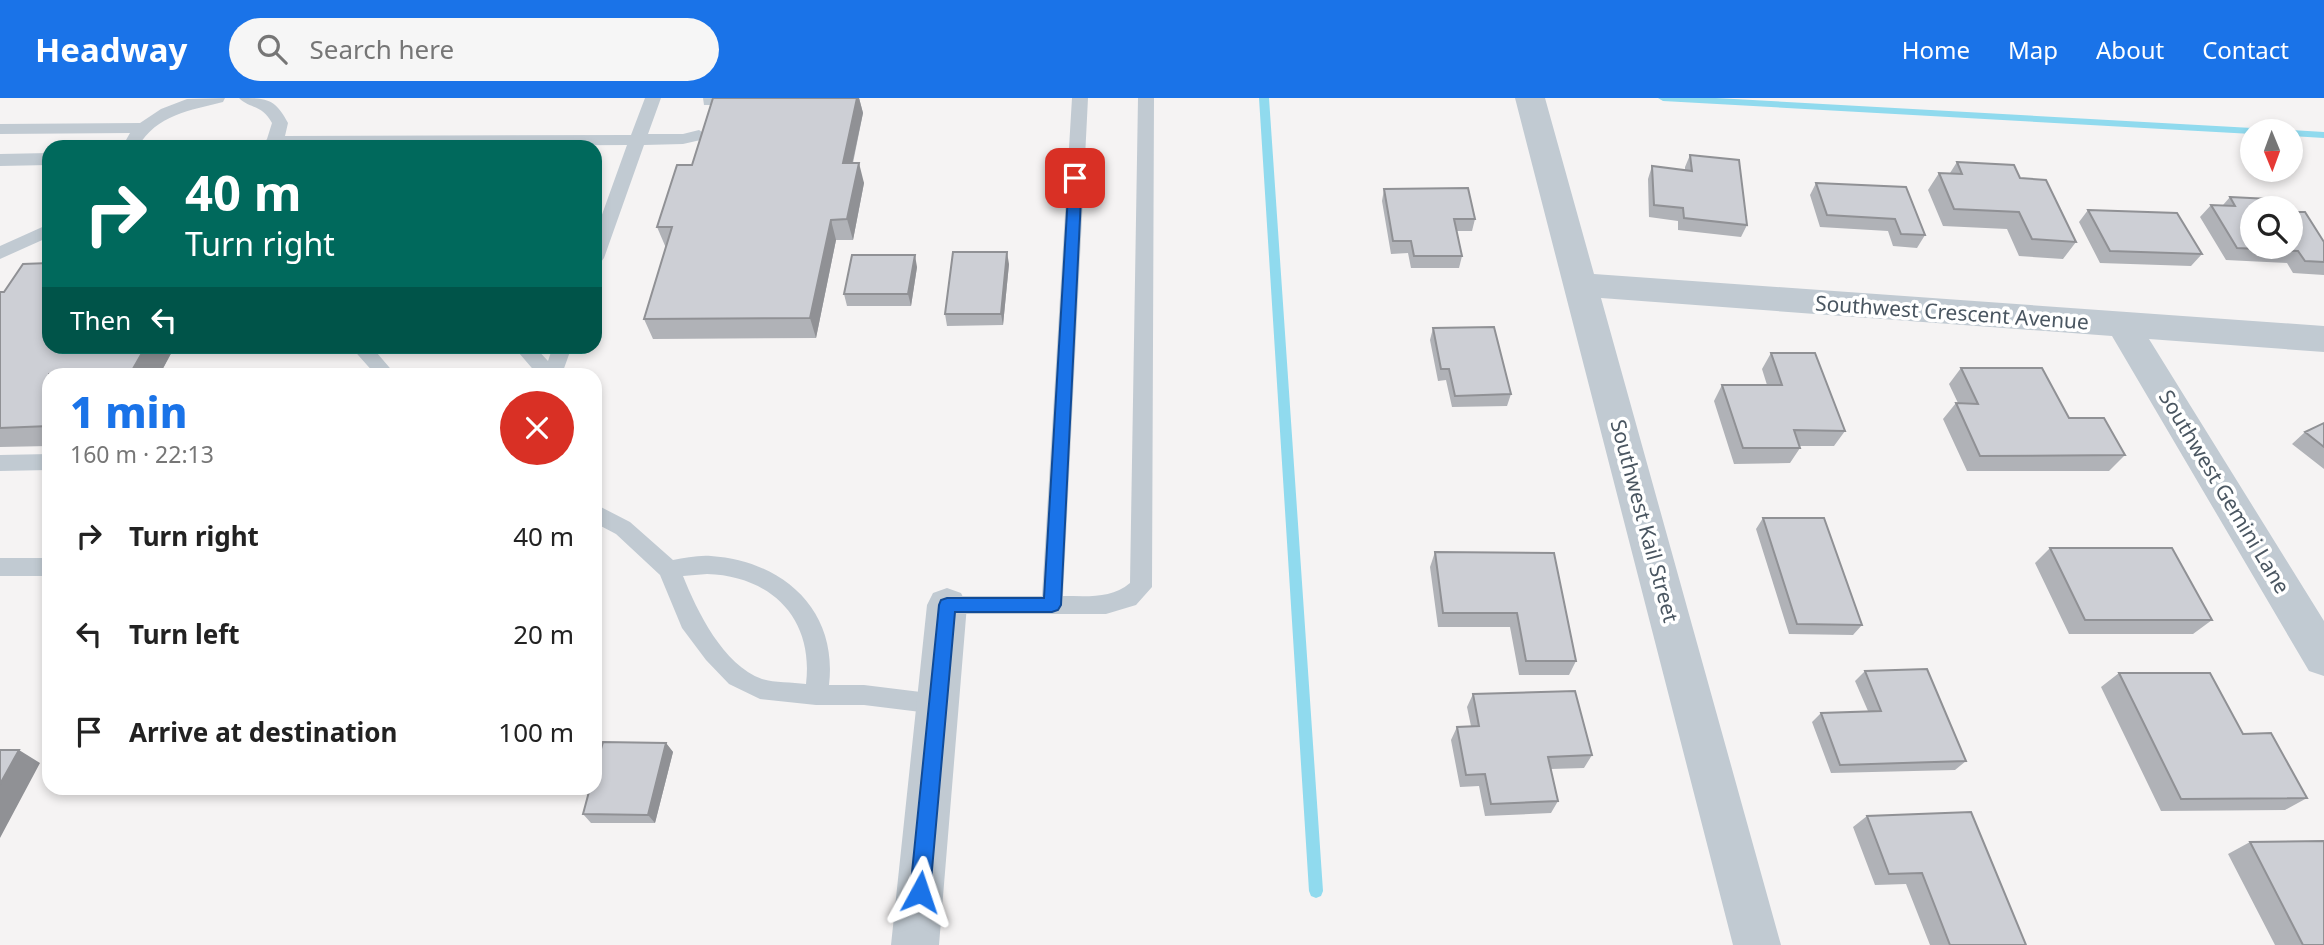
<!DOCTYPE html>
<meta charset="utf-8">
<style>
:root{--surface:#fff;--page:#f6f6f6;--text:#222;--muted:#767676;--accent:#1a73e8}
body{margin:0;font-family:"Noto Sans",sans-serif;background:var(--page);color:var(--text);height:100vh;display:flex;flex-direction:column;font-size:26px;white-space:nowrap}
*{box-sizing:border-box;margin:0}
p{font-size:23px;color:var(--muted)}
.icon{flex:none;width:38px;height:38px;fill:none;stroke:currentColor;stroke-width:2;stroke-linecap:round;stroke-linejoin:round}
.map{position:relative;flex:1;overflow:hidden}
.panel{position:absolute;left:42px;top:270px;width:560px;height:427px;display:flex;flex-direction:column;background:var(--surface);border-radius:21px;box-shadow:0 4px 10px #0003}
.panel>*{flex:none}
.banner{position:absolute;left:42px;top:42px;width:560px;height:214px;border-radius:21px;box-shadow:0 4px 10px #0003;background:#00695c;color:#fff;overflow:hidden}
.needle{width:46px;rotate:179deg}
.fabs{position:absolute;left:2240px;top:21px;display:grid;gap:14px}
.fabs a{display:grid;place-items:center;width:63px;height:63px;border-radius:50%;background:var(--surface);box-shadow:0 4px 10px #0003;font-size:35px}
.pin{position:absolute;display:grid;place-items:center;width:60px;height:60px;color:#fff;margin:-30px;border-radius:14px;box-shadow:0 4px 10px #0006}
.me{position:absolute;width:77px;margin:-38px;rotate:5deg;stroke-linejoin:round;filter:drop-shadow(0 0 5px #0008)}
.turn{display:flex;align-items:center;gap:24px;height:147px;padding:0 28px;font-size:32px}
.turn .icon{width:91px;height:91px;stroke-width:2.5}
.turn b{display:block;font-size:49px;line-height:60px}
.then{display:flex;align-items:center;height:66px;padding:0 28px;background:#0003;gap:14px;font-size:26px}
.round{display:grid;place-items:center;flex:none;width:74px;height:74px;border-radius:37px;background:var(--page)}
.headline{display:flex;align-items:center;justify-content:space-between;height:119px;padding:0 28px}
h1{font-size:42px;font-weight:800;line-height:52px;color:var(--accent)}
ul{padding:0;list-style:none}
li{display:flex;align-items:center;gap:21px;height:98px;padding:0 28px}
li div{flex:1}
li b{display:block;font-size:26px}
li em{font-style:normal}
header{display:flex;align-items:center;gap:42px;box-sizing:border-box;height:98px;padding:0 35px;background:var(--accent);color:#fff}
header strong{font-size:33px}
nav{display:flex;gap:38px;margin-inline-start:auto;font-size:24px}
.search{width:490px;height:63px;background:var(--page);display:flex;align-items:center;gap:18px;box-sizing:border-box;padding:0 24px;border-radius:38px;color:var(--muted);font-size:26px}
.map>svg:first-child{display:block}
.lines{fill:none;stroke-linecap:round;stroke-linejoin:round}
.stream{fill:#90daee;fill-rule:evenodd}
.service{fill:#c1cad2;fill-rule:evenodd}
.minor{fill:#c1cad2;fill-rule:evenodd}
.wall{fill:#b0b2b7}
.shaded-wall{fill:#909195}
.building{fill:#cdcfd5;stroke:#909195;stroke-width:2}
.route{fill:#1a73e8;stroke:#114b97;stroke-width:2}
.labels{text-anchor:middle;stroke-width:7;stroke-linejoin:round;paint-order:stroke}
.street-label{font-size:21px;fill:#4a5661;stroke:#fff}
</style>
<header>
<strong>Headway</strong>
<div class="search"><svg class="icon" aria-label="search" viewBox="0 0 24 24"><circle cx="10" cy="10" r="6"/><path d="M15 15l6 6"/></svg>Search here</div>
<nav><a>Home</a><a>Map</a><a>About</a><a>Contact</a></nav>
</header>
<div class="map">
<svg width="2324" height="847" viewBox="0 0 2324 847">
<rect width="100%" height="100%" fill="#f5f3f3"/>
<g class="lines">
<path class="stream" d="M1259,0H1269L1323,793L1321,798L1316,800L1311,798L1309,793Z
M1658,0H1716L2252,30L2257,33H2252V36L1663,3Z
M2291,32L2324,34V40L2291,38V33H2287Z"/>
<path class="service" d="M225,0L223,4C191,12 156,17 138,49H122L130,35L0,36V26L140,25L161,11L187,1Z
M239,0C266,0 275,0 288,25L285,38L631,37L645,0H661L648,36H683L699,32L707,37L705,41L683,46L644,47L604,160L601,164L595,166V136L627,47L261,49L267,41L272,25C262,6 250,11 239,0Z
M703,0H719L716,7H704Z
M1072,0H1088L1063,498C1088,498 1111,501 1130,485L1138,0H1154L1152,489L1136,507L1106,516H947L939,514L936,507L939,500L947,498H1042Z
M49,55V67L0,68V56Z
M49,126V139L0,161V148Z
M350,248H371L395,276H375Z
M513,248H534L548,263L553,248H572L562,276H537Z
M49,356V372L0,373V357Z
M595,406L630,424L673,462C685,460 698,457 711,458C783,463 838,512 829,587H864L937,596L945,599L949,606L945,613L937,616L864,607H816L760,601L729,586L706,562L682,530L660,477L616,436L595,425ZM707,476C771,478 814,520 806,586C792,584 775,585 762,581C723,567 697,513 683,478Z
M0,460H49V478H0Z"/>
<path class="minor" d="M1515,0H1545L1594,176L2324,228V254L2149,241L2324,523V578L2309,573L2112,238L1601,200L1781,847H1733Z
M947,490L961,495L967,507L939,847H891L927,507L933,495Z"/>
</g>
<path class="wall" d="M713,0H859L863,15L853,65L864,85L853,142H836L816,240L653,241L644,221L666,150L657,129L692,67Z
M1690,57L1747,127L1741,139L1678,132V123L1649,119L1648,81L1652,68L1685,72V69Z
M1957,64L2020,80L2076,144L2063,161L2019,158L2007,131L1943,128L1928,92L1939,75H1950Z
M1816,85L1906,89L1925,137L1917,150L1893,148L1888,133L1820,129L1810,97Z
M1384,91L1475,121L1472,133H1456L1462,158L1459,170H1411L1408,155L1391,156L1382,103Z
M2230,99L2324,144V177L2293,175L2287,165L2226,162L2200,119L2211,107H2223Z
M2088,112L2202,156L2191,168L2100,165L2079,124Z
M1009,166L1003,227L947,228L945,216Z
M917,169L911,208H847L844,196Z
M0,194L175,248L160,276H49V348L0,349Z
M1433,230L1511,296L1507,308L1452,309L1446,282L1438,283L1430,242Z
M1771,255L1845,333L1834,348H1800V350L1790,365L1734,366L1714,303L1722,287H1767L1762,271Z
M1961,270L2069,320L2125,357L2109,373H1967L1943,321L1956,305H1958L1949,286Z
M2324,325V371L2292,346L2305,334Z
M1763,420L1862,527L1853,537L1789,536L1756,431Z
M2050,450L2212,522L2193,536H2069L2035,465Z
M1435,454L1554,455L1576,563L1569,577H1519L1510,529H1438L1430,469Z
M1865,573L1966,663L1955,672L1831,675L1812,624L1821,615L1868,613L1855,583Z
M2119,575L2243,636L2307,700L2285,712L2161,713L2101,589Z
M1473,596L1592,657L1584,670L1551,671L1558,703L1551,715L1485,718L1479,688L1460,689L1451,642L1457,629L1471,628L1467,609Z
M666,645L673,654L655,725H591L583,716Z
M1867,718L2026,847H1930L1906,786L1875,787L1853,729Z
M2250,744L2324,847H2275L2228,756Z"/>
<path class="shaded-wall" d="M857,0H859L863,15L848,85L843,65Z
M859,65L864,85L853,142L847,121Z
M831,122L836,142L816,240L810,220Z
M1007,154L1009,166L1003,227L1001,216Z
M915,157L917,169L911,208L908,196Z
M146,248H175L160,276H130Z
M666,645L673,654L655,725L648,717Z
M19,652L40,665L0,740V686Z"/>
<path class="building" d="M713,0H857L843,65H859L847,121L831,122L810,220L644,221L672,129H657L677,67H692Z
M1690,57L1739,62L1747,127L1684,120L1683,110L1654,107L1652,68L1692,73Z
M1957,64L2014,67L2020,80L2046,82L2076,144L2032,141L2019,114L1954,111L1939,75L1962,76Z
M1816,85L1906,89L1925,137L1901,136L1895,121L1827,117Z
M1468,90L1475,121H1454L1462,158H1414L1411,143H1393L1384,91Z
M2230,99L2270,101L2277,110H2252V149H2291V114H2305L2324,144V164L2305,163L2298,153L2237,150L2211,107L2235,108Z
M2088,112L2177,115L2202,156L2110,153Z
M953,154H1007L1001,216H945Z
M852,157H915L908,196H844Z
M49,165V248H146L130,276H49V328L0,330V194H4L23,166Z
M1494,229L1511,296L1455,298L1449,271H1441L1433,230Z
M1771,255H1815L1845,333L1794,332L1800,350H1743L1722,287H1782Z
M1961,270H2042L2069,320H2104L2125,357L1980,358L1956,305L1978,306Z
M2324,325V349L2305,334Z
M1763,420H1824L1862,527L1797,526Z
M2050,450H2172L2212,522H2085Z
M1435,454L1554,455L1576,563H1526L1517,515H1443Z
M1927,571L1966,663L1840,667L1821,615L1881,613L1865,573Z
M2119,575H2210L2243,636L2271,635L2307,700L2181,701Z
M1575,593L1592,657L1548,659L1558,703L1491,706L1485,676L1466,677L1457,629L1479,628L1473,596Z
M603,644L666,645L648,717L583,716L590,690H595V672Z
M0,652H19L0,686Z
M1971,714L2026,847H1950L1922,775L1889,776L1867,718Z
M2324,743V847H2303L2250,744Z"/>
<path class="route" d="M1075,76L1082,80L1061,507L1058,512L1052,514H955L930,794L927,800L920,803L913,800L910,794L939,507L941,502L947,500H1044L1069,80Z"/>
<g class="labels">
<g class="street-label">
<text transform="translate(1952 215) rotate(4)" y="7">Southwest Crescent Avenue</text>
<text transform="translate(2224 394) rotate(59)" y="7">Southwest Gemini Lane</text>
<text transform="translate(1644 423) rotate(75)" y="7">Southwest Kail Street</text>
</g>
</g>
</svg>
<div class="fabs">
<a><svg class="needle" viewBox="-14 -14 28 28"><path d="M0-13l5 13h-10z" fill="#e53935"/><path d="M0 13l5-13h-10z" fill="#767676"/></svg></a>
<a><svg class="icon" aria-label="search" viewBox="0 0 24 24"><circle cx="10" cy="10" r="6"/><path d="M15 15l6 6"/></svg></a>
</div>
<div class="pin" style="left:1075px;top:80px;background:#d93025"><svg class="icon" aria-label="arrive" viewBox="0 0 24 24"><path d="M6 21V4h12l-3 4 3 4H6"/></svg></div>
<svg class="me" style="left:920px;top:794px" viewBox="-20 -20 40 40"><path d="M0-17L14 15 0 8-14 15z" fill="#1a73e8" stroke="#fff" stroke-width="4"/></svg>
<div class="banner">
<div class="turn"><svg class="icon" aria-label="right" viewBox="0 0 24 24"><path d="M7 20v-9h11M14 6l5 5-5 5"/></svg><div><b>40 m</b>Turn right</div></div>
<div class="then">Then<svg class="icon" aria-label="left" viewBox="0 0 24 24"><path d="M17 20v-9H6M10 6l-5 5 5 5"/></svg></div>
</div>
<section class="panel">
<div class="headline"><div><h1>1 min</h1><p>160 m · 22:13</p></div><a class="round" style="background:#d93025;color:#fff"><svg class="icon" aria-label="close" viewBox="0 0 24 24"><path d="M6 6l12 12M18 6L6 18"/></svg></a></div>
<ul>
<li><svg class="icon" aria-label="right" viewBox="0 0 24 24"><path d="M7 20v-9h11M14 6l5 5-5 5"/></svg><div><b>Turn right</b></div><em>40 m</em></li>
<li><svg class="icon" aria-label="left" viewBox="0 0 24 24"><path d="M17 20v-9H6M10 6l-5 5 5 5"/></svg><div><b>Turn left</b></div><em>20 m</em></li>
<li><svg class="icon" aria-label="arrive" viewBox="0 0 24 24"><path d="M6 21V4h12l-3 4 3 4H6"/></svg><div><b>Arrive at destination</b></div><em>100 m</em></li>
</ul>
</section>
</div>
